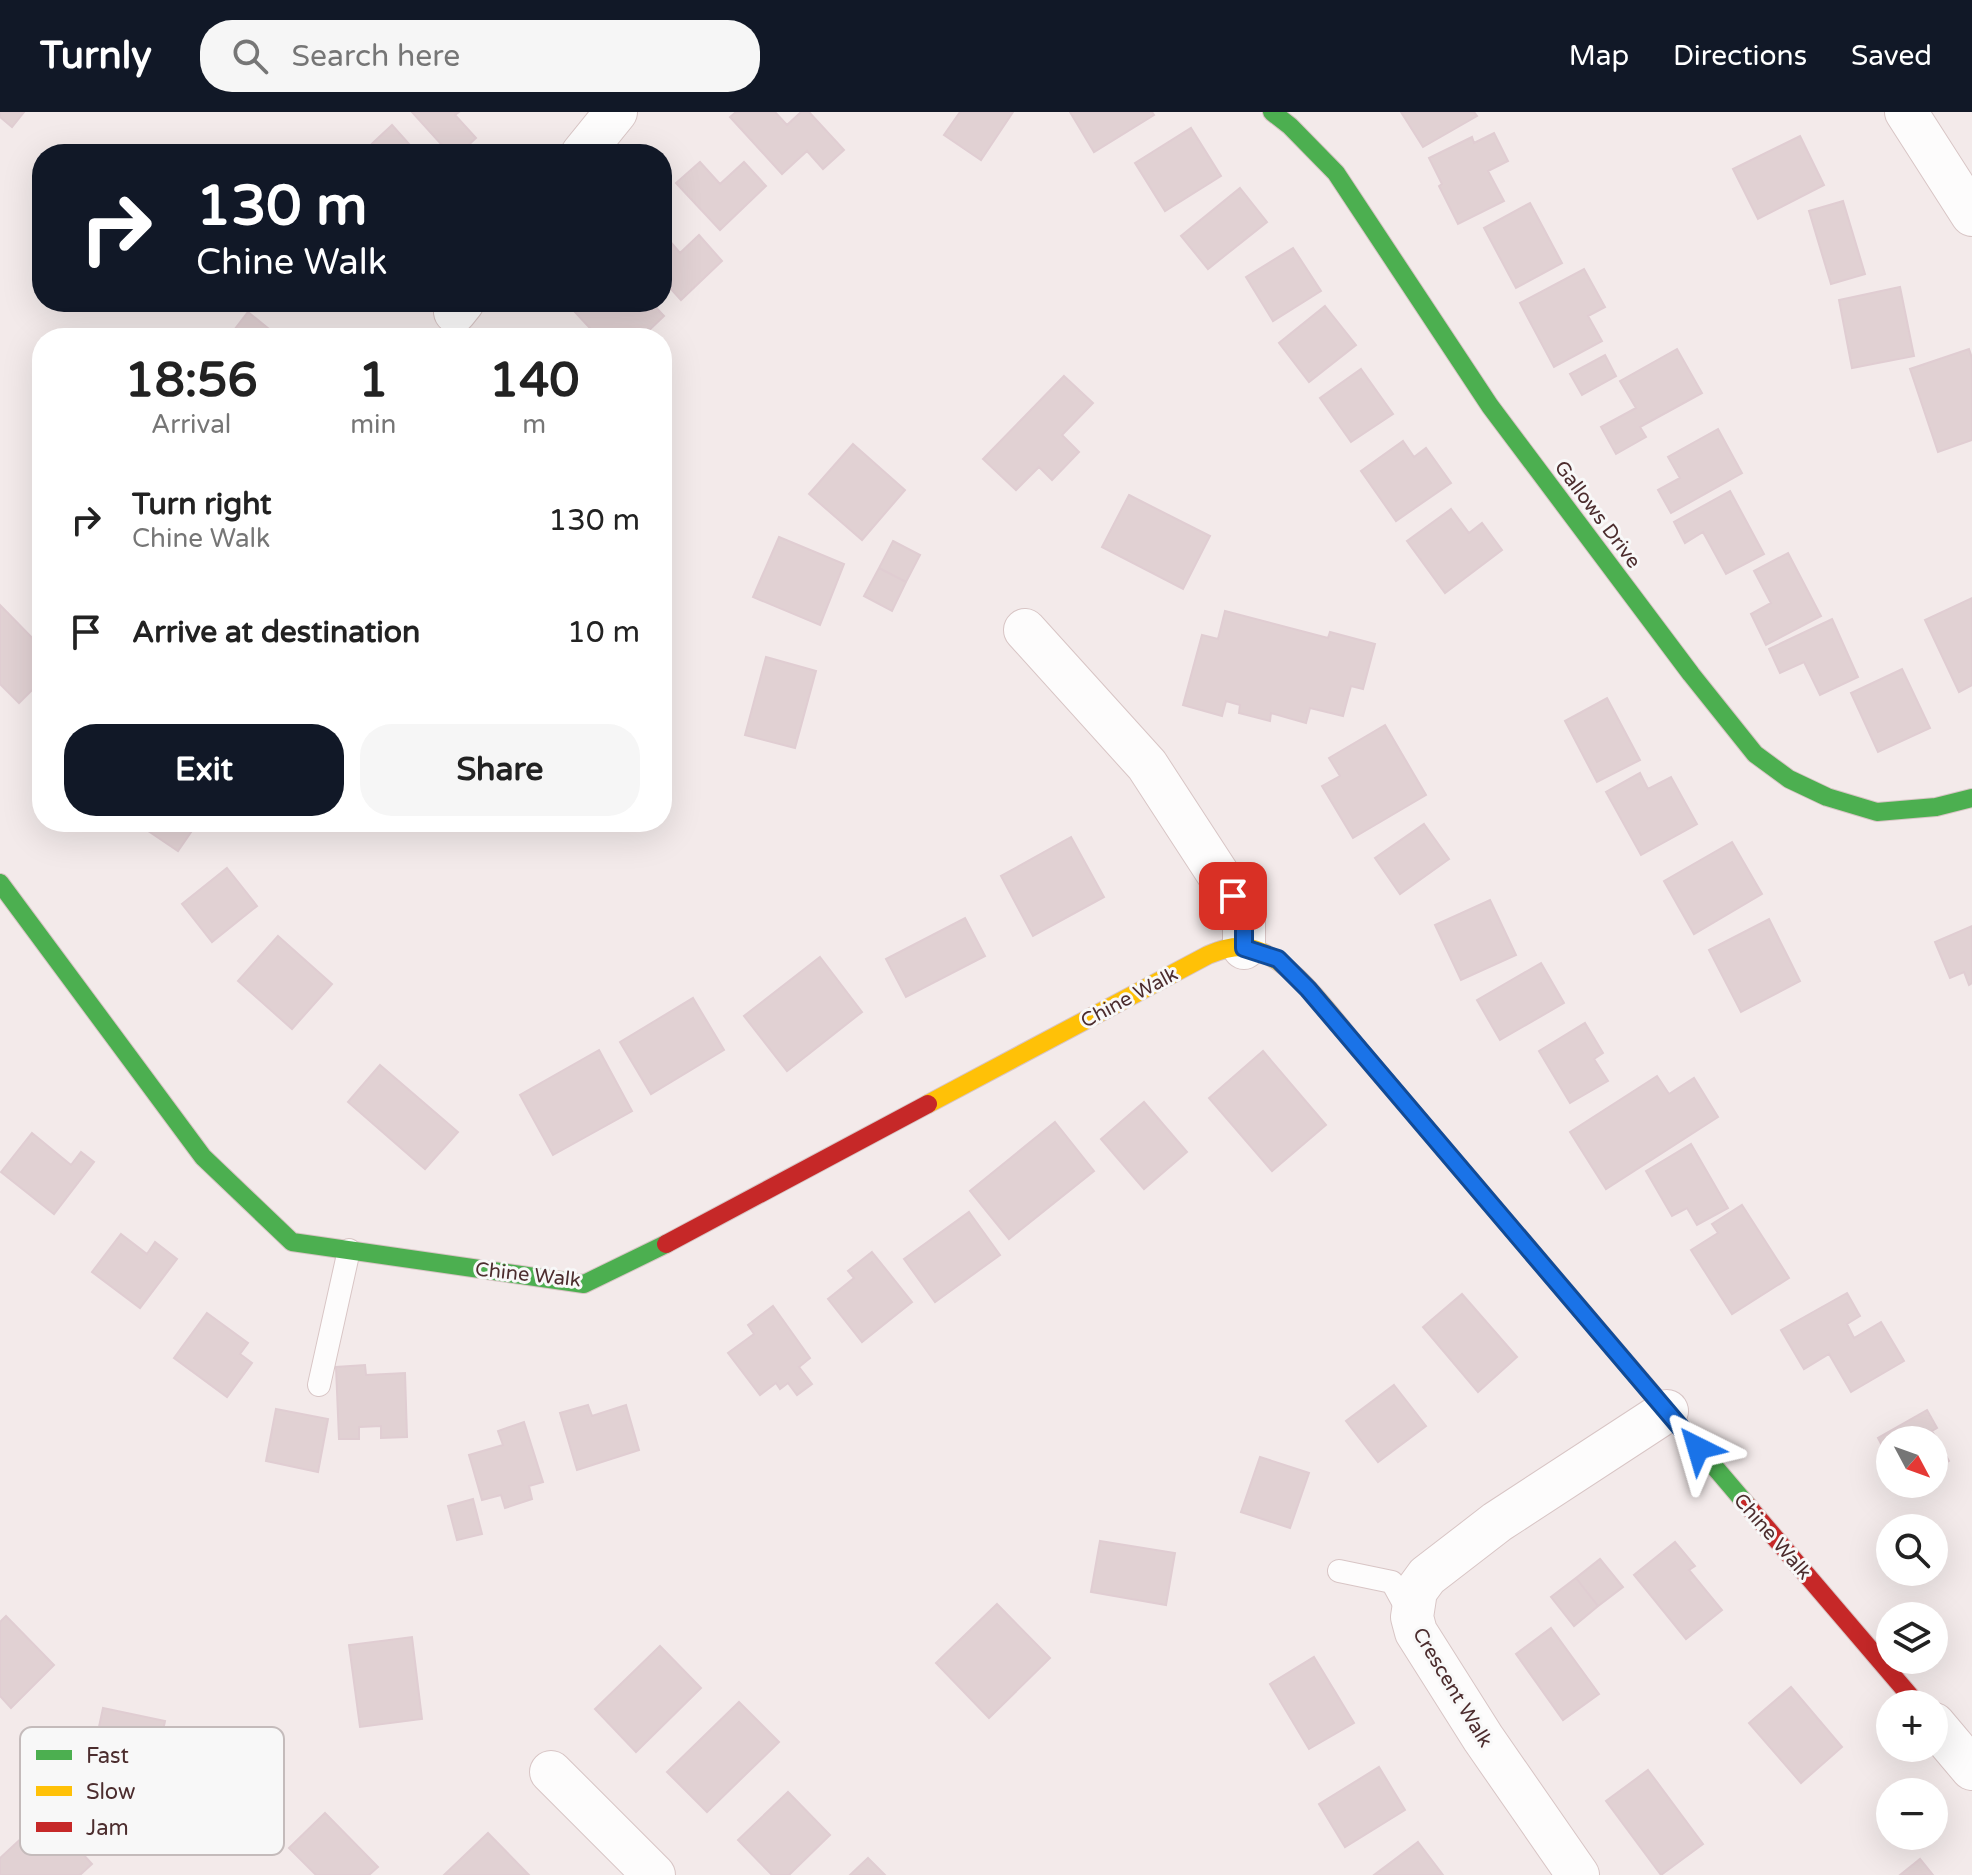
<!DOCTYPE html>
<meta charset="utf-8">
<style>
:root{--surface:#fff;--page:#f6f6f6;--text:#222;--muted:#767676;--accent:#111827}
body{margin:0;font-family:"Varela Round",sans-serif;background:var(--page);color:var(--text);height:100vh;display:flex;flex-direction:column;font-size:30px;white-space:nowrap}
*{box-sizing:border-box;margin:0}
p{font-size:26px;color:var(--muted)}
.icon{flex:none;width:44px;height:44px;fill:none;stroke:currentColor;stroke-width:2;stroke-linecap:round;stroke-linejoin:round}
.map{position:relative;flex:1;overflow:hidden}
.drawer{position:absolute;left:32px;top:216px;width:640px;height:504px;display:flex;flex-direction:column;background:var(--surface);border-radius:32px;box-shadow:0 8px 32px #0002}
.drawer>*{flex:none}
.banner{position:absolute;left:32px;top:32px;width:640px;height:168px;border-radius:32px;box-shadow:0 8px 32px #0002;background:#111827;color:#fff;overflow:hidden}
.needle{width:52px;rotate:131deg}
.fabs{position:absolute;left:1876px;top:1314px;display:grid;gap:16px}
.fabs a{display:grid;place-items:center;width:72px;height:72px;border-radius:50%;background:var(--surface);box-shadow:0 8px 32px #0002;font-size:40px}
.pin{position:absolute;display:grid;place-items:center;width:68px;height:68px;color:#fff;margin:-34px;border-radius:16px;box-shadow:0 4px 12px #0006}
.me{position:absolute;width:88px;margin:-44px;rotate:320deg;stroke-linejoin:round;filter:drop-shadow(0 0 6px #0008)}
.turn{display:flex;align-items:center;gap:28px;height:168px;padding:0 32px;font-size:36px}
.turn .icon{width:104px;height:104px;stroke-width:2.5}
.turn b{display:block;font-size:56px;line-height:68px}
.eta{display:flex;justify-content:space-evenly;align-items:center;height:136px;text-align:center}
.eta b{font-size:48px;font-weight:800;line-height:56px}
.cta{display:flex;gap:16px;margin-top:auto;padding:16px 32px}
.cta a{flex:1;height:92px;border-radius:32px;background:var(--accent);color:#fff;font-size:32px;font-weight:800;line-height:92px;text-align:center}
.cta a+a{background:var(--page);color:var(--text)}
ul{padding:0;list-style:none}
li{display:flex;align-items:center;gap:24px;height:112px;padding:0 32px}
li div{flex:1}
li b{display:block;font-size:30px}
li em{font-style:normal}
header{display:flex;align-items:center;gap:48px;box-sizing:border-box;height:112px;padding:0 40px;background:var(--accent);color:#fff}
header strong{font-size:38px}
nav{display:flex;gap:44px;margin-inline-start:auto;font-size:28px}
.search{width:560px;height:72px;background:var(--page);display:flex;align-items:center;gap:20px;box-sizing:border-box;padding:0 28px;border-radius:32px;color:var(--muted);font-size:30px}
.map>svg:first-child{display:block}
.building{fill:#e1d1d3;stroke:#e0cdd2;stroke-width:2}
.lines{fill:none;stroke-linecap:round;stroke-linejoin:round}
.lane-casing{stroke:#d8c5c5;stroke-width:24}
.street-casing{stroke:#d8c5c5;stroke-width:44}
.fast-casing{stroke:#d8c5c5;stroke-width:20}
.slow-casing{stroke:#d8c5c5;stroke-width:20}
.jam-casing{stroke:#d8c5c5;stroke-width:20}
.lane{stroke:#fdfcfc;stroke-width:22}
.street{stroke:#fdfcfc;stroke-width:42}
.fast{stroke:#4caf50;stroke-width:18}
.slow{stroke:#ffc107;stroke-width:18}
.jam{stroke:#c62828;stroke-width:18}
.route-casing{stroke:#114b97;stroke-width:20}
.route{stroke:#1a73e8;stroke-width:14}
.labels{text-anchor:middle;stroke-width:6;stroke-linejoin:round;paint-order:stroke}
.street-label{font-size:20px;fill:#4c2d2e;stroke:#f8f8f8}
.key{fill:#f8f8f8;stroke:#c4bbbb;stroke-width:2}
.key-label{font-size:22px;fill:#4c2d2e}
</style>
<header>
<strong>Turnly</strong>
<div class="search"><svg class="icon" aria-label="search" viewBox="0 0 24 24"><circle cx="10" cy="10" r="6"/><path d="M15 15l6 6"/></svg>Search here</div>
<nav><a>Map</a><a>Directions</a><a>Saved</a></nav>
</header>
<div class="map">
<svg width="1972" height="1763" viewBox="0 0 1972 1763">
<rect width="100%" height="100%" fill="#f3eaea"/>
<path class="building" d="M0,0H24L12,15L0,5Z
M412,0H459L455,3L476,26L459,42H450Z
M736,0H775L787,13L801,0H809L844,38L823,57L807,39L782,62L730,5Z
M960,0H1013L981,48L944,23Z
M1070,0H1152L1154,3L1094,40Z
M1401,0H1474L1477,4L1423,35Z
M392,13L418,42H361Z
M1191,16L1221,64L1165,99L1135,51Z
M1494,21L1508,49L1488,59L1504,89L1458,112L1439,74L1442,72L1429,46L1472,25L1474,31Z
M1800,24L1824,73L1758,107L1733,57Z
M700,50L720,72L744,50L766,74L720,118L676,71Z
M1240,76L1267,110L1208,157L1181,124Z
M1843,89L1865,162L1831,172L1809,99Z
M1530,91L1562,151L1516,176L1484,116Z
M662,120L680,141L699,123L722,149L681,188L662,167Z
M1293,136L1321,179L1273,209L1246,165Z
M1584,157L1605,195L1588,204L1602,229L1554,255L1520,191Z
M1900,175L1914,244L1852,256L1839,188Z
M586,190H609L617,199L626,190H651L664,204L641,226H599L575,200Z
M1325,194L1356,233L1309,270L1279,231Z
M248,200L280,226H228Z
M1677,237L1702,281L1640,315L1646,325L1616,342L1601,315L1636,296L1620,269Z
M1969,237L1972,246V328L1938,340L1910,257Z
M1605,243L1616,264L1582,283L1570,262Z
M1361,257L1393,302L1351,330L1320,286Z
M1064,264L1093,291L1062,323L1079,340L1052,368L1039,355L1016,378L983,347Z
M1718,317L1742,361L1671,401L1658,378L1680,366L1668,345Z
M1403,329L1414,345L1426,336L1451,371L1396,409L1361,359Z
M853,332L905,378L862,428L809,382Z
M1730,379L1764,442L1726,462L1703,420L1685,431L1674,410Z
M1129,383L1210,424L1183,477L1102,435Z
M1451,397L1469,421L1482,411L1502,438L1445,481L1407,429Z
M779,425L844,452L820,513L753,485Z
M893,429L920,443L906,470L879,456Z
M1788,441L1821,504L1766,533L1751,502L1771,491L1754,459Z
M879,456L906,470L892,499L864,484Z
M1972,486V573L1959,580L1925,508Z
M0,493L42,536V568L19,591L0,572Z
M1225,499L1328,526L1330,520L1375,532L1363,577L1351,574L1343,604L1310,596L1306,611L1271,601L1270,609L1239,601L1240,593L1226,589L1222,604L1183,593L1202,523L1218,527Z
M1832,507L1858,565L1820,583L1804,550L1780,561L1769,537Z
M766,545L816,559L795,636L745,623Z
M1902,557L1930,616L1878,640L1851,581Z
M1607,586L1640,648L1597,670L1565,609Z
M1385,613L1426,683L1353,726L1322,674L1340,664L1329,646Z
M1640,661L1648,677L1671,665L1697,712L1641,743L1606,680Z
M135,710H198L178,739Z
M1424,712L1449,747L1400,782L1375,746Z
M1071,725L1104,785L1033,824L1001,764Z
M1732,730L1762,782L1694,822L1664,769Z
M227,756L257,794L212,830L182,792Z
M1490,788L1516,843L1461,868L1435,813Z
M965,806L985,844L906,885L886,847Z
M1769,807L1800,869L1741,900L1709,838Z
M1972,814V871L1969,873L1964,860L1950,866L1935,830Z
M278,824L332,872L292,917L238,869Z
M820,845L862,900L787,959L744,904Z
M1541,851L1564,891L1500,928L1477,888Z
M693,886L724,938L651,982L620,930Z
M1585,911L1603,941L1594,947L1608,969L1570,991L1539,939Z
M599,938L632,999L553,1043L520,983Z
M1263,939L1326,1013L1272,1059L1209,986Z
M380,953L458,1020L425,1057L348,990Z
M1657,964L1669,982L1694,966L1718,1005L1606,1077L1570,1020Z
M1144,990L1187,1040L1144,1077L1101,1027Z
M1055,1010L1094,1059L1009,1127L970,1079Z
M32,1021L71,1053L81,1040L94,1050L54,1102L1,1060Z
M1691,1032L1728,1096L1697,1113L1687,1096L1672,1104L1646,1059Z
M1742,1093L1789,1166L1732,1202L1691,1138L1718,1121L1712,1112Z
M969,1100L1000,1143L935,1190L904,1147Z
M121,1122L147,1142L155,1130L177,1147L140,1196L92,1160Z
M872,1140L912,1190L862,1230L828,1187L854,1166L848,1159Z
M1847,1181L1860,1204L1847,1212L1854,1226L1881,1210L1904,1249L1851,1280L1829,1242L1804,1257L1781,1218Z
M1462,1182L1517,1245L1478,1280L1423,1215Z
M773,1194L810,1246L799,1255L812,1272L797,1283L788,1271L780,1277L776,1271L760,1283L728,1241L754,1222L748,1213Z
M207,1201L248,1231L240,1242L252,1251L227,1285L174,1246Z
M365,1253L366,1263L405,1261L407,1325L381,1326V1314L359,1315V1327H339L336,1255Z
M1394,1273L1426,1314L1378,1350L1346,1309Z
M588,1293L592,1304L626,1293L639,1338L577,1358L560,1301Z
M276,1297L328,1307L318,1360L266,1349Z
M1927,1298L1937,1316L1932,1319L1949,1349L1934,1358V1328H1890V1369L1881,1352L1889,1347L1878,1326Z
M524,1310L543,1370L529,1374L532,1387L505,1396L501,1383L482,1388L469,1343L503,1333L498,1319Z
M1260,1345L1309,1361L1290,1416L1241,1400Z
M473,1387L482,1422L457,1428L448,1394Z
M1100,1429L1175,1441L1166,1493L1091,1480Z
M1675,1430L1695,1454L1689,1458L1722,1498L1686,1527L1634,1463Z
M1600,1447L1623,1475L1598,1494L1576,1466Z
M1576,1466L1598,1494L1574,1514L1551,1485Z
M997,1492L1050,1546L989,1606L936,1551Z
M6,1504L54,1553L11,1596L0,1584V1510Z
M1551,1516L1599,1582L1563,1608L1516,1542Z
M412,1525L422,1607L360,1615L349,1533Z
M660,1534L701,1576L636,1640L595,1597Z
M1314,1545L1354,1611L1309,1637L1270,1572Z
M1791,1575L1842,1635L1801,1671L1749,1611Z
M739,1590L779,1630L707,1700L667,1660Z
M103,1596L165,1609L151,1675L89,1662Z
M1379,1655L1405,1698L1345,1735L1319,1692Z
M1648,1658L1703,1732L1661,1763L1606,1689Z
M788,1680L830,1723L789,1763H772L738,1728Z
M325,1701L378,1755L369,1763H316L289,1736Z
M57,1714L92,1752L80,1763H0V1746L25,1723L35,1734Z
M488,1721L529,1763H444Z
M1418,1730L1443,1763H1374Z
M868,1746L885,1763H850Z
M1920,1747L1933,1763H1900Z"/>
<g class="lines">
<g class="lane-casing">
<path id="lane" d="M319,1273L349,1138
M1339,1459L1392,1470L1409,1501"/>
</g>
<g class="street-casing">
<path id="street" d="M1906,0L1972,103
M582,42L616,0
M455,200L463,190
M1025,518L1147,653L1244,802V836
M1934,1612L1972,1657
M551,1660L654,1763
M1578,1763L1483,1626L1416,1520L1412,1505L1416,1479L1427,1464L1497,1410L1667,1299"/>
</g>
<g class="fast-casing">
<path id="fast" d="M1272,0L1290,14L1336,61L1490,294L1691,562L1755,642L1789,667L1827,685L1877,700L1936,695L1972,686
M0,771L203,1045L292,1130L584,1172L666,1132
M1358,936L1747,1393"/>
</g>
<g class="slow-casing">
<path id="slow" d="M928,992L1208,843C1220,838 1231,834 1244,835C1288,840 1331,904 1358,936"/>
</g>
<g class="jam-casing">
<path id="jam" d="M666,1132L928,992
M1747,1393L1917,1592"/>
</g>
<use href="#lane" class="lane"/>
<use href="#street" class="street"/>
<use href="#fast" class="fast"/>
<use href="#slow" class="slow"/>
<use href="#jam" class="jam"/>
</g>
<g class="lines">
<g class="route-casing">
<path id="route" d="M1233,784L1244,802V836L1278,847L1308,877L1698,1336"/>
</g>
<use href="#route" class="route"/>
</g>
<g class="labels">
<g class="street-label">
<text transform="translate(1598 402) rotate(53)" y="7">Gallows Drive</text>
<text transform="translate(1129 885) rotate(-28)" y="7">Chine Walk</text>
<text transform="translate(528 1162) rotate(6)" y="7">Chine Walk</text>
<text transform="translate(1773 1424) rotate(49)" y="7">Chine Walk</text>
<text transform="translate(1453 1575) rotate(59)" y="7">Crescent Walk</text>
</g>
</g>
<rect x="20" y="1615" width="264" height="128" rx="12" class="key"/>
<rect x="36" y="1638" width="36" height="10" fill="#4caf50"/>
<rect x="36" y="1674" width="36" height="10" fill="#ffc107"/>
<rect x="36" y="1710" width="36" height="10" fill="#c62828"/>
<g class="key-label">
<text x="86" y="1651">Fast</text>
<text x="86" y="1687">Slow</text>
<text x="86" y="1723">Jam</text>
</g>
</svg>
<div class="fabs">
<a><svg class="needle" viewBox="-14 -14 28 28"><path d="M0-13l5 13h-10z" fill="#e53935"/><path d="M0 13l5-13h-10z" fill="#767676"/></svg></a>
<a><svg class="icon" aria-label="search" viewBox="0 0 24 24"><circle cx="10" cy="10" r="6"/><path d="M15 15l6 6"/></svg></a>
<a><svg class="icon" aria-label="layers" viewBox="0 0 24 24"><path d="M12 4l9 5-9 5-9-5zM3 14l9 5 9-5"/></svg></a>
<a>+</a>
<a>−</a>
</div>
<div class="pin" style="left:1233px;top:784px;background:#d93025"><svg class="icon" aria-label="arrive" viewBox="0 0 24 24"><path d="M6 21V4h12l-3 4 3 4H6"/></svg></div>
<svg class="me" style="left:1698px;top:1336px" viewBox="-20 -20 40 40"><path d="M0-17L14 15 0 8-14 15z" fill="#1a73e8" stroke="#fff" stroke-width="4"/></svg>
<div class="banner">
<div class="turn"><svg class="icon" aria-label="right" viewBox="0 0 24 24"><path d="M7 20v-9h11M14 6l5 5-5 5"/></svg><div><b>130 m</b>Chine Walk</div></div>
</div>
<section class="drawer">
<div class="eta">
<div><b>18:56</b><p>Arrival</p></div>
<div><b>1</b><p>min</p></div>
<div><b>140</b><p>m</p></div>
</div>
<ul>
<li><svg class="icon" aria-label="right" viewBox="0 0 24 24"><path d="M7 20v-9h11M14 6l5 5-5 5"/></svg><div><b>Turn right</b><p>Chine Walk</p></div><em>130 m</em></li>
<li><svg class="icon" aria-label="arrive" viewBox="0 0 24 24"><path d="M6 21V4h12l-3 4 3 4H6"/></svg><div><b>Arrive at destination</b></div><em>10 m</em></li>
</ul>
<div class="cta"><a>Exit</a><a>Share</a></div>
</section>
</div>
